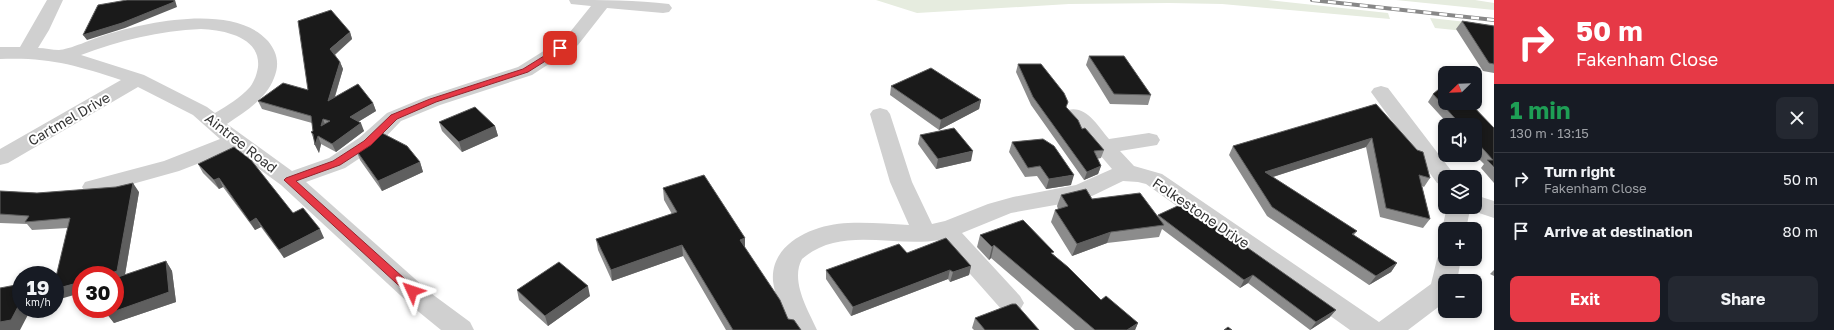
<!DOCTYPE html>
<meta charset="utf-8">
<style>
:root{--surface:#171b24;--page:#242831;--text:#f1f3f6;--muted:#9ea1a6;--line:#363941;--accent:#e63946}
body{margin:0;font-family:"Golos Text",sans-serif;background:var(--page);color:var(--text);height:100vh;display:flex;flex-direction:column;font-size:15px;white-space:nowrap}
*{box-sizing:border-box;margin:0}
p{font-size:13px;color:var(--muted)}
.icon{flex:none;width:22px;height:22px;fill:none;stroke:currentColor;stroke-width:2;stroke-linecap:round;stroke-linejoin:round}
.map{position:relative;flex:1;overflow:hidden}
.panel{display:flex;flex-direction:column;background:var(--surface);width:340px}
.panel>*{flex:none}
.top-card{background:#e63946;color:#fff;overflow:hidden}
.needle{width:26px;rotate:247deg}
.buttons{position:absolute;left:1438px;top:66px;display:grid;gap:8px}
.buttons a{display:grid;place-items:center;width:44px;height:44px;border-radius:8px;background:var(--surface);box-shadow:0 2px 6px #0003;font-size:20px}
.speed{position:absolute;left:12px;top:266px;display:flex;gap:8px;font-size:20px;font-weight:700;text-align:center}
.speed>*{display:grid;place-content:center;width:52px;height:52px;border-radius:50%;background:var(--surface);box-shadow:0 2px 6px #0003;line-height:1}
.speed small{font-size:10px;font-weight:400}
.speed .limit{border:6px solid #d22;background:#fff;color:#111}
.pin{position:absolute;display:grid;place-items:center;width:34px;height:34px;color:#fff;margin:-17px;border-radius:8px;box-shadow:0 2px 6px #0006}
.me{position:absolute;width:44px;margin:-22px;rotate:312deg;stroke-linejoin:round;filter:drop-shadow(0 0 3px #0008)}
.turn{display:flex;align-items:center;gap:14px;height:84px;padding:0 16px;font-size:18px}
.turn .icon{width:52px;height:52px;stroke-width:2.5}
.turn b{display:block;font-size:28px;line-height:34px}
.round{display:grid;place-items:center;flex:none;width:42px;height:42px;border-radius:8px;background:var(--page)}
.headline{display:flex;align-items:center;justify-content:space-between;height:68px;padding:0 16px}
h1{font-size:24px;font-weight:700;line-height:30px;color:#1e9e55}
.button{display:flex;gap:8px;margin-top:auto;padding:8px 16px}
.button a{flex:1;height:46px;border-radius:8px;background:var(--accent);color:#fff;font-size:16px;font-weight:700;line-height:46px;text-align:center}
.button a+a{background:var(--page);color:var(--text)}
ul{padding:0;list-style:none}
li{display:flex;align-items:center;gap:12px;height:52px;padding:0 16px;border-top:1px solid var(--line)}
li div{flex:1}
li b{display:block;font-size:15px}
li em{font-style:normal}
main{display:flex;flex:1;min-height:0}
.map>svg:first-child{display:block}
.green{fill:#e6ecdf}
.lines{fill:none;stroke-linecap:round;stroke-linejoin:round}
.minor{fill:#d0d0d0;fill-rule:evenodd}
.rail-casing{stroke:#888;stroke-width:4}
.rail{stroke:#fff;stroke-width:2.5;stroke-dasharray:8;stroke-linecap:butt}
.wall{fill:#8c8c8c}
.shaded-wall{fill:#5f5f5f}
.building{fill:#1a1a1a;stroke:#5f5f5f;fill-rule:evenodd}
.route{fill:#e63946;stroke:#96252e}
.labels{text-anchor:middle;stroke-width:4;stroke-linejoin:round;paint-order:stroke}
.street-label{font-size:14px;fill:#333;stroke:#fff}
</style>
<main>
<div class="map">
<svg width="1494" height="330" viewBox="0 0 1494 330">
<rect width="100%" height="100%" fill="#fff"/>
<path class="green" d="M876,0H1268L1388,13L1390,19L1222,4L1169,3L1069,4L917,13Z
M1396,0H1475L1494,3V10Z
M1430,18L1494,25V34L1435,28Z"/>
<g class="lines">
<path class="minor" d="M47,0H63L49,30L38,48C45,48 52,50 59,50C68,50 95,38 105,35C147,22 234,3 268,41C277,52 280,64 274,78C266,99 246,111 227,124L292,171L329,158L359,138L387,113L426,97L518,67L566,37L591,6L571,4L569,0C601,0 637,0 669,4L672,8L669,12L663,13L607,8L578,45L532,75L440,105L401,121L375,148L345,168L306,182L432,294L470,322L474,330H441L414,308L281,185L233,150L179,171L93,195L85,192L82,187L85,182L164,161L220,139L193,115L138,87L8,163L0,165V149L121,80C76,65 48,57 0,59V47H20ZM201,29C224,30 261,37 258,67C257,74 254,82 250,87C240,98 227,106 215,113L207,107L144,75L81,55C120,40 159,31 201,29Z
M1381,86L1388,88L1453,173L1456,177H1445V185L1437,183L1371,92L1374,88Z
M880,108L887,110L890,114L912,182L932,224L945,221L988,204L1013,197L1076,185L1112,169L1065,114L1068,110C1086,105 1098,126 1109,139L1149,133L1157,135L1160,140L1157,145L1120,151L1134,166L1162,174L1379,322L1431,284L1437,259L1440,252L1445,251V259H1461L1457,281H1445V302L1408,330H1350L1146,184L1138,182L1123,181L1092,196L1072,202L1011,213L962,233L1020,296L1024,303L1020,310L1011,313L1002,310L940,240C893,248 841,225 802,259C790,281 808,310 817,330H789C783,314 775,298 773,281C770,242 816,224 848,223C869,222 889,224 909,225L890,182L870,114L873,110Z
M1475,195L1494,201V218L1470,210L1466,229H1445V234L1442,229L1447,207H1475Z"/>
<g class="rail-casing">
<path id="rail" d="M1312,0L1494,20"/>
</g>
<use href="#rail" class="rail"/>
</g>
<path class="wall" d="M1462,21L1494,26V73L1483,71L1456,29Z
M350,32L352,39L335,55L340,62L343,69L335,97L373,103L376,111L358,122L364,131L336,152L321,144L319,153L315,145L314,140L311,132L313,131L312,123L262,109L258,101L308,90Z
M1089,56L1151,95L1148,105L1110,104L1086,65Z
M1018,64L1067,108L1082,129L1104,150L1101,158L1097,159L1101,166L1098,174L1084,180L1031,105L1016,72Z
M891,86L981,100L979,109L939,130L890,95Z
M1433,94L1494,128V183L1481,168L1484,164L1475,155V125H1449L1428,102Z
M1376,104L1430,178L1424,187L1422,186L1430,219L1423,228L1380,217L1366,147L1273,177L1357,231L1354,235L1397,263L1391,272L1369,285L1267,216L1229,155L1233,146Z
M439,122L495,126L498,136L462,152L442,131Z
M920,135L971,161L936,169L918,144Z
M1012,142L1071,185L1046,189L1037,176L1025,177L1009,152Z
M356,150L420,162L423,172L382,191L360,160Z
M198,164L293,213L324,238L284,258L261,227L255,230L223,187L219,189L203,173Z
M663,188L745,238V248L788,319L801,330H726L683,256L612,281L598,250L596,239L672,214L664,200Z
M0,191L37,193L139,192L125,275L166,261L172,271L176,302L114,323L107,314L115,275L60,299L55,292V281L68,228L32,230L27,224L0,223Z
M1061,195L1092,199L1157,216L1158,215L1330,317L1310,330L1248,283L1240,288L1162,229L1159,237L1107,243L1072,256L1051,222L1055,210L1058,209L1057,206Z
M980,235L1053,254L1101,300L1138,323L1135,330H1075L991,258L989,260L977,247Z
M971,266L969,275L950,282L948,279L851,316L826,279V270Z
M1494,270V276L1490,274Z
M517,290L590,296L548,326L519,300Z
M975,318L1039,330H974L972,328Z"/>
<path class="shaded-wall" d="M174,0H175L177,7L125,28L87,40L83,35Z
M350,32L352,39L333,56L330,49Z
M340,62L343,69L331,109L328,101Z
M981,100L979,109L939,130L941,120Z
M373,103L376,111L353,125L350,117Z
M323,119L326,127L321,126Z
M361,123L364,131L336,152L332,144Z
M495,126L498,136L462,152L459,142Z
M318,136L321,144L319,153L315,145Z
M1372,138L1366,147L1260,181L1265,172Z
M973,151L971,161L936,169L938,159Z
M420,162L423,172L382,191L378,181Z
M1101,166L1098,174L1084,180L1087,172Z
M1074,175L1071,185L1046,189L1049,179Z
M219,178L223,187L219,189L214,180Z
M133,183L139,192L124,280L115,283V275H105Z
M256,218L261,227L255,230L250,222Z
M320,229L324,238L284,258L279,250Z
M1111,232L1107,243L1072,256L1077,244Z
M745,238V250L740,240Z
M682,245L683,256L612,281L611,270Z
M994,245L991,258L989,260L992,247Z
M166,261L172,271L176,302L114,323L107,314Z
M1397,263L1391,272L1369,285L1376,276Z
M971,266L969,275L950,282L953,272Z
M950,270L948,279L851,316L853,307Z
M1253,275L1248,283L1240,288L1244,280Z
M81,282V293L60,299L55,292V289Z
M588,286L590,296L548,326L545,316Z
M21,301V309H31L20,330H0V322Z
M1336,310L1330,317L1310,330L1316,322Z
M1138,323L1135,330H1127Z"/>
<path class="building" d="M127,0H174V2L122,23L83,35L98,5Z
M331,10L350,32L330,49L340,62L328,101L358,84L373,103L350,117L361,123L332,144L318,136L315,145L313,134L311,132L313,131L311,116L258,101L283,83L308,90L298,21ZM323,119L330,121L321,126Z
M1462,21L1494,26V64L1489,63Z
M1089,56H1124L1151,95L1114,94Z
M1018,64H1041L1064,93L1068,102L1066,107L1078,120L1082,129L1085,128L1104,150L1094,151L1101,166L1087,172L1033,97Z
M931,68L981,100L941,120L891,86Z
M1445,84V103H1470L1494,128V167L1487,160H1493L1475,140V125H1461L1433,94Z
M1376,104L1417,150L1423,152L1430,178L1419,175L1430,219L1386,208L1372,138L1265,172L1357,231L1352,234L1397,263L1376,276L1272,207L1233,146Z
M475,107L495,126L459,142L439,122Z
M954,128L973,151L938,159L920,135Z
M380,132L407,146L420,162L378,181L356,150L372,140Z
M1043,139L1054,146L1074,175L1049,179L1040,166L1028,168L1012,142Z
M234,147L251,160L293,213L303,208L320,229L279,250L256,218L250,222L219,178L214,180L198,164Z
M704,175L745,238L740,240L780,300L788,319L794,320L801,330H733L682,245L611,270L596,239L677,212L663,188Z
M133,183L117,271L105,275H81V282L55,289V281L70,218L25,222L29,216L0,214V191L37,193L116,187Z
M1086,189L1092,199L1140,193L1164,225L1111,232L1077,244L1055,210L1068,206L1061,195Z
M1184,203L1336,310L1316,322L1253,275L1244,280L1158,215Z
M1023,220L1054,252L1051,253L1068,267L1101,300L1106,296L1138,323L1127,330H1095L994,245L992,247L980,235Z
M946,238L971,266L953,272L950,270L853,307L826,270L899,244L907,253Z
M166,261L169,292L107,314L106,309H115V278Z
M559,262L588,286L545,316L517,290Z
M21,284V301L11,320L0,322V288Z
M1012,304H1016L1039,330H985L975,318Z
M1228,327L1232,330H1224Z"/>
<path class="route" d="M560,46L563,47V50L528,72L436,102L397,119L371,145L340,165L296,181L415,288L417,291L415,294H408L284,180L286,178L333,161L364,141L391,115L430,99L523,69Z"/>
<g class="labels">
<g class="street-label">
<text transform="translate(69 119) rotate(-30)" y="5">Cartmel Drive</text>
<text transform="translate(241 143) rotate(38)" y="5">Aintree Road</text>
<text transform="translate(1201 213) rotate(34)" y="5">Folkestone Drive</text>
</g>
</g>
</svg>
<div class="buttons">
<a><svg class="needle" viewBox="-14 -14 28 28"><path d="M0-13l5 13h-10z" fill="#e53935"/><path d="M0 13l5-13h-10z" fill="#9ea1a6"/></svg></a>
<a><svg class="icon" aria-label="sound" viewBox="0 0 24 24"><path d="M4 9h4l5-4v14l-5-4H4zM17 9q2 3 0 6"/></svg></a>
<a><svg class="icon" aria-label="layers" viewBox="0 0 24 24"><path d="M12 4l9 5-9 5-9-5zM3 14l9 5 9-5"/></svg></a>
<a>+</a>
<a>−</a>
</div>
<div class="speed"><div>19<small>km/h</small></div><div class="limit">30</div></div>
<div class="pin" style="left:560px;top:48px;background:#d93025"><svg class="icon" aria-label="arrive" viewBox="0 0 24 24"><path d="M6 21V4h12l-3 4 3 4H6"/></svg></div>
<svg class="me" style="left:412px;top:291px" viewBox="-20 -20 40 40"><path d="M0-17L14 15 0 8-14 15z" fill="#e63946" stroke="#fff" stroke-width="4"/></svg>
</div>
<section class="panel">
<div class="top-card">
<div class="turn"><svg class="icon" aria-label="right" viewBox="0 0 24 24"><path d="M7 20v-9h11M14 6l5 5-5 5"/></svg><div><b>50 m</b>Fakenham Close</div></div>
</div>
<div class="headline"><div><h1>1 min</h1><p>130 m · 13:15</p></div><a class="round"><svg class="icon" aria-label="close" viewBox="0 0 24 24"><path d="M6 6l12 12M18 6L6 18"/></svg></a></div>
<ul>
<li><svg class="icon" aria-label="right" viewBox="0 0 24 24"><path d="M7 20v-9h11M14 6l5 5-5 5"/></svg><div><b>Turn right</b><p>Fakenham Close</p></div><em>50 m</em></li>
<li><svg class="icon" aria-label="arrive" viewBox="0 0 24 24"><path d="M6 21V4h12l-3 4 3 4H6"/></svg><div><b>Arrive at destination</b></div><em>80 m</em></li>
</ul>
<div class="button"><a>Exit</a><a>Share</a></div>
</section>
</main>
